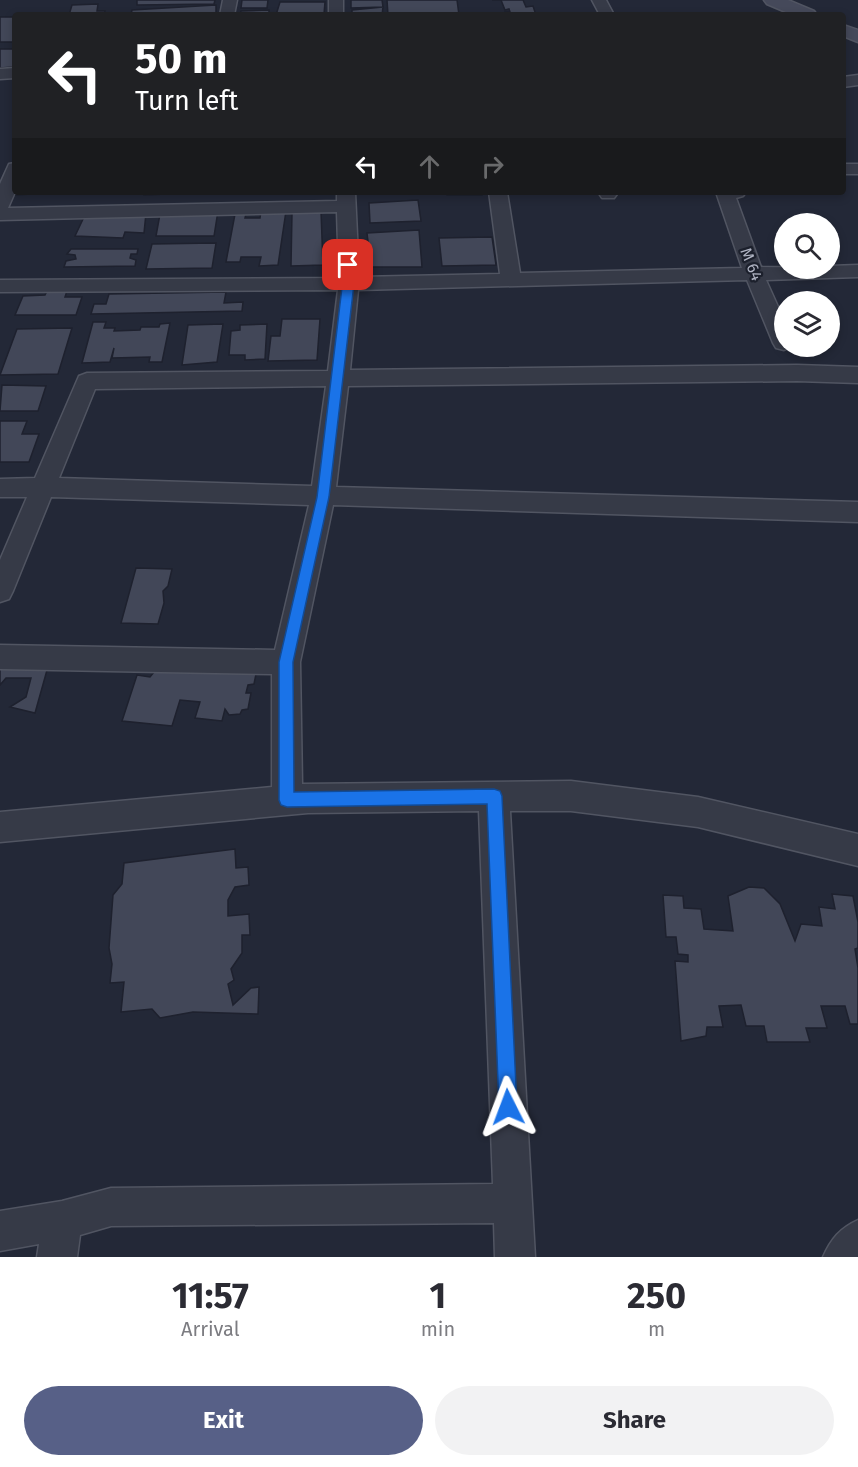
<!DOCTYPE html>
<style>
:root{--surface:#fff;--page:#f2f2f3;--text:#2b2b33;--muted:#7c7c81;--accent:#576087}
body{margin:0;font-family:"Fira Sans",sans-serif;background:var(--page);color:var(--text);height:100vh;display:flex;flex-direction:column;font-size:22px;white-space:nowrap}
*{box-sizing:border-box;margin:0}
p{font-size:20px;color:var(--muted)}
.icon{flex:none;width:33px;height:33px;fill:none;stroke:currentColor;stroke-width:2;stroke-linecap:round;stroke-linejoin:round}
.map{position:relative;height:1257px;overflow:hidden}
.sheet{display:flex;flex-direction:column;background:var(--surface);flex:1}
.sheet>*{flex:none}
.banner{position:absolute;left:12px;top:12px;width:834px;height:183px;border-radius:6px;box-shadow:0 3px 9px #0003;background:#202124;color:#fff;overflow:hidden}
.buttons{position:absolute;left:774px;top:213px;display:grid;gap:12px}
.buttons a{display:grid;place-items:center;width:66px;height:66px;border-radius:50%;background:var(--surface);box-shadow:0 3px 9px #0003;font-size:30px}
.pin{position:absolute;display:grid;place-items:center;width:51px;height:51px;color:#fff;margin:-26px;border-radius:12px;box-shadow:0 3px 9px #0006}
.me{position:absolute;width:66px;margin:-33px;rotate:357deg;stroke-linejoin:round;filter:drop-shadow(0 0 4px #0008)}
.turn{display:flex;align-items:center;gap:21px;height:126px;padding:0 24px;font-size:27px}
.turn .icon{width:78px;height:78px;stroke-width:2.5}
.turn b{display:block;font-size:42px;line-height:51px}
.lanes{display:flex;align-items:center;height:57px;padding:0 24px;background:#0003;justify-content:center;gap:30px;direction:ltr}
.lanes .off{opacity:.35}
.eta{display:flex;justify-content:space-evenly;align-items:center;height:102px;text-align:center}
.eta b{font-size:36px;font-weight:700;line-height:42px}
.action{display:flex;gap:12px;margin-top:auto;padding:12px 24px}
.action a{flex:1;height:69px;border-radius:36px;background:var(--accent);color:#fff;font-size:24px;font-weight:700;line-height:69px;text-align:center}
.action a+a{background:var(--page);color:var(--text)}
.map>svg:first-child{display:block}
.building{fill:#424758;stroke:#1e212e;stroke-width:1.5}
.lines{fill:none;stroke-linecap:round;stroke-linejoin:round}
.street-casing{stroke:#515562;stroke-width:3}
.secondary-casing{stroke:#515562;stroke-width:3}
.street{fill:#363a47;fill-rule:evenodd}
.secondary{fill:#45495a;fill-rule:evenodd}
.route{fill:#1a73e8;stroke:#114b97;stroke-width:1.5}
.labels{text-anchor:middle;stroke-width:4.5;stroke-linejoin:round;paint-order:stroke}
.far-street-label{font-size:16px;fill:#b1b5c4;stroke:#1c202c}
</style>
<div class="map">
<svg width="858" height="1257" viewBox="0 0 858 1257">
<rect width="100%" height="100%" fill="#232837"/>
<path class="building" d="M137,0H215L214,4L137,5Z
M242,0H268L267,8H241Z
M351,0H382L383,7L351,8Z
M387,0H457L459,15H388Z
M492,0H523L526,7L533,6L536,15H506L505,12H510L509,9L505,10L501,0Z
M280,2H325L324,14L276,15Z
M98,4L97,11H105L104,15H69L72,5Z
M216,5V15H131L132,10Z
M383,7L382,15H352V10Z
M269,10V15H240L241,11Z
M0,17H15V42H0Z
M0,49H15V67L0,68Z
M16,192H67L15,195Z
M144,192H214L144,195Z
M446,192H482V195H447Z
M418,200L421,221L370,223L369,203Z
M218,211L214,236H156L160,214Z
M261,211H286L278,265L259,266L261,257H241L240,262H226L235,214H246L245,218H260Z
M321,211L323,265L291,266L292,213Z
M146,213L144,233L125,232L123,238L75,236L84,217Z
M419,230L422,267H371L367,233Z
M492,237L496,265L442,266L439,238Z
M216,243L212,268L146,269L152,244Z
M71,249H138L137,254H131L130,258L136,260L135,266L64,267L66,261L76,259L75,255L67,254Z
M47,291H67L65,297H82L76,315H15L23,296L45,295Z
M226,292L224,303L243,302L242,311L91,314L94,304H106L109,294Z
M282,319H320L317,360L268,361L271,336H280Z
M93,322H106L104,328H115L114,331L140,330L141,327H159L160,324L170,323L162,362H149L150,357L112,358L114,348L110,362L82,363Z
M223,324L217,362L182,365L188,325Z
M267,324L265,359L245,360V355H229L231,331L240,330V325Z
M72,328L58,374L0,375L17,329Z
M2,385L46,386L38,411H0Z
M0,421H27L22,434H39L29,462H0Z
M136,568L172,569L168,586L163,591L164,603L158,624L121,623Z
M0,663H49L35,713L10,707L26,697L31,678H6L0,685Z
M159,666L257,669L254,684L248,685L246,693H251L248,709L242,710L240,714L229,715L225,709L222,721L195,718L200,702L180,700L172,726L122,721L137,675L150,677Z
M235,849L236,868L248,867L249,885L235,887L228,900V916L249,914L250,935H242V953L231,969L234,980L228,984L233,1005L251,988L259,987L258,1014L193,1012L160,1018L152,1009L121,1012L124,982L110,983L112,964L109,948L113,895L122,884L124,863Z
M749,887L764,888L780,904L795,941L801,924L822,926L819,907L835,909L832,894L853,896L858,922V948L855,949L858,968V1024H850L845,1006H821L827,1028H806L810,1042H767L764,1026H746L741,1005L719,1006L723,1027H707L706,1036L681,1041L675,961L688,962V955L678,954L676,937H666L663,895L683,896L684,908L701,909L704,929L733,931L728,896Z"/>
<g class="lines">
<g class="street-casing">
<path id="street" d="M223,0H237L234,15H220Z
M329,0H343V15H329Z
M592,0H606L614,15H600Z
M15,68V78L0,79V69Z
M858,75V85L843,87V77Z
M15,163V192L8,208L337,201V192H355L359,277L500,274L489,192H507L520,273L742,268L717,195L719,192H746L743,196L736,198L761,267L830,268V266L858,265V277L766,280L784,320V346H792L784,350L776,348L773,343L747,280L358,290L350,370L797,365L858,367V383L797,381L348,386L336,487L858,502V522L333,505L300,662L302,784L571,781L698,797L858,834V866L698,827L571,811H510L535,1257H495L494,1223L111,1226L80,1235L77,1257H37L39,1244L0,1251V1211L62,1201L111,1188L493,1184L479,811L308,813L0,842V812L272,787V674L0,669V645L275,650L309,505L51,497L13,591L9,599L0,602V560L27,497H0V479L35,478L79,376L87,373L328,371L338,290L0,292V280L339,278L337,212L0,220V184L9,164ZM326,386L312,486L59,478L95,389Z
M843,164H858V174H843Z
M598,192H616L617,194L614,198H602Z
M858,1220V1257H823C831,1239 840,1228 858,1220Z"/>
</g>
<g class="secondary-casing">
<path id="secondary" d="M764,0H788L814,11L817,15H793L767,4Z
M843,25L858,30V42L843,36Z"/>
</g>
<use href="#street" class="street"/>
<use href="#secondary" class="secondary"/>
</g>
<path class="route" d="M345,262L353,265L354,284L329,497L293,662L294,792L494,789L500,791L502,796L517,1107L515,1114L508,1117L502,1114L499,1107L487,804L287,807L281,805L279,800V662L317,497Z"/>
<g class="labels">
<g class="far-street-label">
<text transform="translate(752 264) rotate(68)" y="6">M 64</text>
</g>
</g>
</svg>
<div class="buttons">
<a><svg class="icon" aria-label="search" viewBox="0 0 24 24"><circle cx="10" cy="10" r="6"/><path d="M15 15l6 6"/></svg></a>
<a><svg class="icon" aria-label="layers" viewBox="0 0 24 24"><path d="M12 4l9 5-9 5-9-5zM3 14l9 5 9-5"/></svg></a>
</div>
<div class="pin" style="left:348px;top:265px;background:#d93025"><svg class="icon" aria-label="arrive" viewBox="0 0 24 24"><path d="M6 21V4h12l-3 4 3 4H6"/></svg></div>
<svg class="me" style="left:508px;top:1107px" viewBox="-20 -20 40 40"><path d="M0-17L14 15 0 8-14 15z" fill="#1a73e8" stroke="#fff" stroke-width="4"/></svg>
<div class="banner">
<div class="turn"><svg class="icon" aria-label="left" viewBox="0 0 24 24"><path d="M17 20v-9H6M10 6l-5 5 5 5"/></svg><div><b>50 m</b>Turn left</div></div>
<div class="lanes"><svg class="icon" aria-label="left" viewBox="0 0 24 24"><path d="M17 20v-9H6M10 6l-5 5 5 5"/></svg><svg class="icon off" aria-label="ahead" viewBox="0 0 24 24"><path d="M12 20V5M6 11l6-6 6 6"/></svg><svg class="icon off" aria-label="right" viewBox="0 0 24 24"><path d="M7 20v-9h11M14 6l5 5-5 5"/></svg></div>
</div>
</div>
<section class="sheet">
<div class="eta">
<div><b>11:57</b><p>Arrival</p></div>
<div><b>1</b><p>min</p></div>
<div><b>250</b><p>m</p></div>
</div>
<div class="action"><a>Exit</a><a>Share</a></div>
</section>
